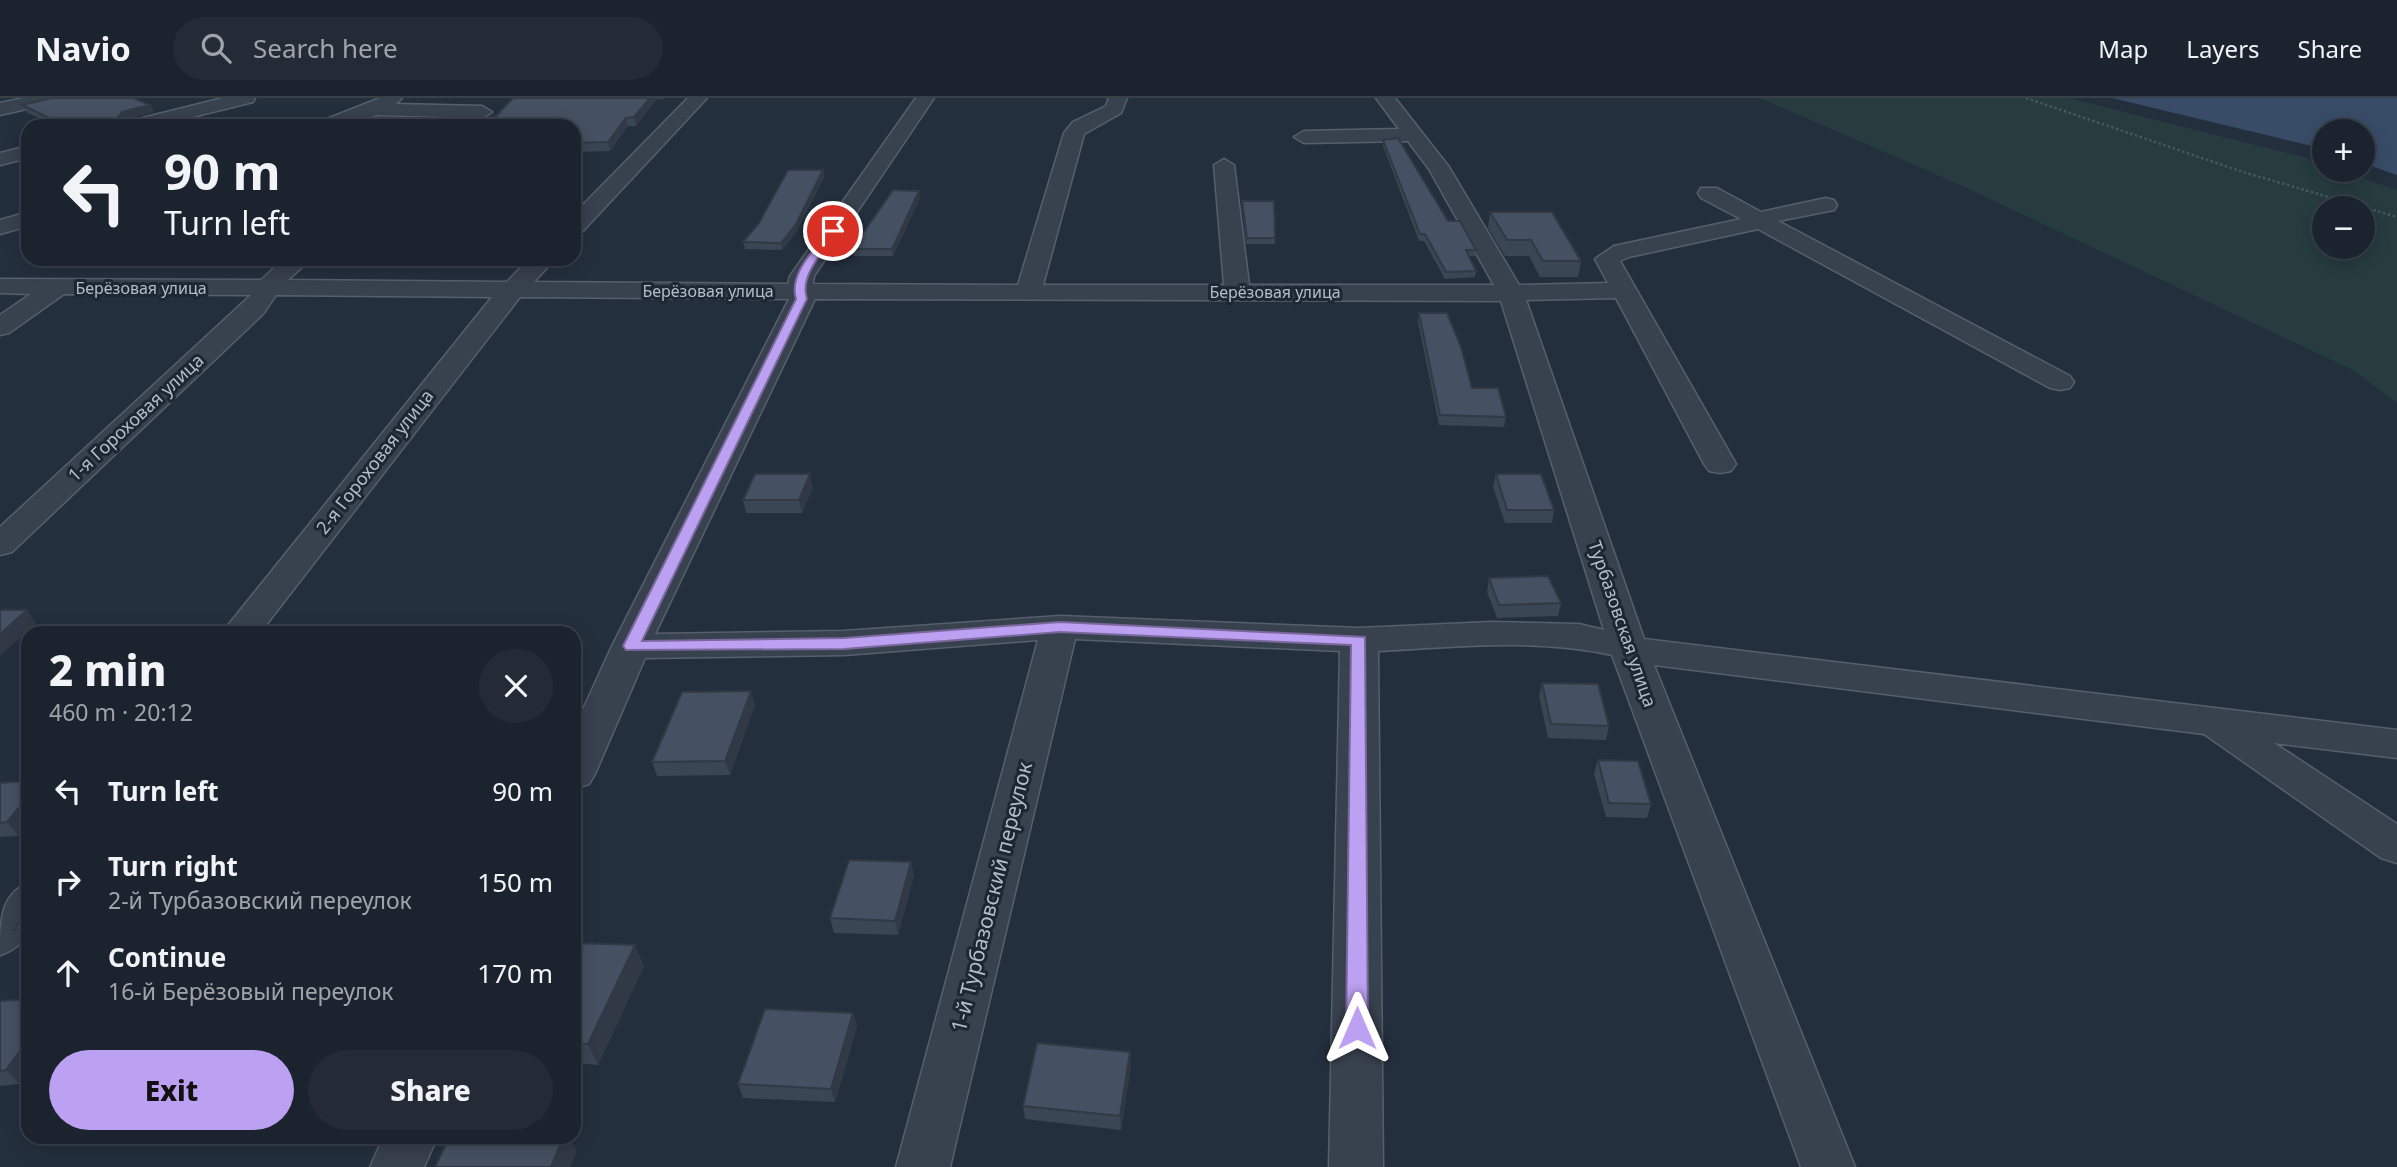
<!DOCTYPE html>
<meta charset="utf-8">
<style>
:root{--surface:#1b232e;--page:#242b36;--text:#f1f3f6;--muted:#a0a4aa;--line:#39404a;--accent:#bca0f2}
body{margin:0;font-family:"Noto Sans",sans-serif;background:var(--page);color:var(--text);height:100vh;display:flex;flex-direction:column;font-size:26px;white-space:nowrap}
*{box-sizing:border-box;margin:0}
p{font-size:23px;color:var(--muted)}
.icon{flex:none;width:38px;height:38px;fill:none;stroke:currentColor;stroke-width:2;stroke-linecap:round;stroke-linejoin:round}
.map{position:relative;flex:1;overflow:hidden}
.details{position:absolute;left:21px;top:528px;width:560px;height:518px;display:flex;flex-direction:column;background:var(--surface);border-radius:21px;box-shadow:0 4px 18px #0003,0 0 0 2px var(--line)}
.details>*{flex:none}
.hud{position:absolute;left:21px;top:21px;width:560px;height:147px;border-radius:21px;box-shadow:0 4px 18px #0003,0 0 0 2px var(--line);background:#1b232e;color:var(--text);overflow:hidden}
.buttons{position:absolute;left:2312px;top:21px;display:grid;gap:14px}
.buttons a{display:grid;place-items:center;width:63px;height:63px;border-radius:50%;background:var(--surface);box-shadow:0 4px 18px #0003,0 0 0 2px var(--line);font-size:35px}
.pin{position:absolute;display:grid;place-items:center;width:60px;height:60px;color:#fff;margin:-30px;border:4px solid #fff;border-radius:50%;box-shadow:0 2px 7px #0007}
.me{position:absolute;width:77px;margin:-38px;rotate:0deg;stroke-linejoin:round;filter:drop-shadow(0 0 5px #0008)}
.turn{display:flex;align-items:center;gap:24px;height:147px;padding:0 28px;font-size:32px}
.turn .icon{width:91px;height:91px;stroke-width:2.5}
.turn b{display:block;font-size:49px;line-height:60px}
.round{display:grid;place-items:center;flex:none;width:74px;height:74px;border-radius:37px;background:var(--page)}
.head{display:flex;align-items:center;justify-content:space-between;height:119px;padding:0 28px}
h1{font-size:42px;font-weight:800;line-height:52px}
.action{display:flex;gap:14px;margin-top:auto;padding:14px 28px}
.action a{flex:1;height:80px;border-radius:42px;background:var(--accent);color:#111;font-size:28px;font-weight:800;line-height:80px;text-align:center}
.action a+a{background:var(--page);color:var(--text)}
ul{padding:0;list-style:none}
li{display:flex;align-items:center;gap:21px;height:91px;padding:0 28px}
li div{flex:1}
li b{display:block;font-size:26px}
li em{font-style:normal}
header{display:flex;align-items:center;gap:42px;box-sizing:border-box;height:98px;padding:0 35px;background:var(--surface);border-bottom:2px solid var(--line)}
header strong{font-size:33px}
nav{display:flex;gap:38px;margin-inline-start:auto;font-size:24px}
.search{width:490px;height:63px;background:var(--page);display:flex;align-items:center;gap:18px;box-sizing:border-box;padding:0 24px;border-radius:38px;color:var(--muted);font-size:26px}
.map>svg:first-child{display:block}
.green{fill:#263c3f;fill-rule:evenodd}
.water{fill:#394c67}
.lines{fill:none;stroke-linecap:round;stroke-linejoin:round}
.minor-casing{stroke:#565f6c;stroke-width:3}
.path{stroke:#44595c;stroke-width:2.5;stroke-dasharray:2.5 2.5;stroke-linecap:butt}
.minor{fill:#38414e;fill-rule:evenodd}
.wall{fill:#3b4654}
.shaded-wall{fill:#303945}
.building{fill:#455162;stroke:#303945;stroke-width:2}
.route{fill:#bca0f2;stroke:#7a689d;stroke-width:2}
.labels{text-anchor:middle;stroke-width:6;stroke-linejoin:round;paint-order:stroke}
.far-street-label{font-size:16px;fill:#b4bcc9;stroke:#1d2633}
.street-label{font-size:18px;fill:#b4bcc9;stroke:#1d2633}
.near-street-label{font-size:21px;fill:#b4bcc9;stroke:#1d2633}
</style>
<header>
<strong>Navio</strong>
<div class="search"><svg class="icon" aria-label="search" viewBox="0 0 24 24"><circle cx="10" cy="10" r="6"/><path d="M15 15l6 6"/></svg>Search here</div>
<nav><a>Map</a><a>Layers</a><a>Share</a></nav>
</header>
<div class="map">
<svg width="2397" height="1069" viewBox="0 0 2397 1069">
<rect width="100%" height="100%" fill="#242f3e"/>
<path class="green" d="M1760,0H2069L2307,60L2324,66V72H2339L2397,92V305L2353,272L1958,86ZM2324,110H2362V149H2324Z"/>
<path class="water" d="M2112,0H2397V77L2363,65L2362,33H2324V51Z"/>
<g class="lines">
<g class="minor-casing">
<path id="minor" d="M24,0H59L57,4L0,17V5Z
M223,0H255L253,4L156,28H123L126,24Z
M380,0H402L396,6L482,8L492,14L482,20L377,17L345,28H316L319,24Z
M688,0H707L582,134L574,136V116Z
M916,0H934L814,178L813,186L1018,187L1064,35L1073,24L1106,8L1109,0H1127L1121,15L1084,36L1043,187H1224L1214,67L1224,61L1234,67L1249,187H1494L1429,71L1408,43L1304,45L1294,39L1304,33L1399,31L1376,0H1395L1449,69L1519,187L1608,185L1595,161L1614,148L1741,121L1701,100L1698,95L1701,90H1717L1761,114L1826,100L1834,102L1837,107L1834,112L1778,123L2070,278L2074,284L2070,290L2060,292L2050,290L1758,131L1629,159L1620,163L1736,366L1731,373L1720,375L1709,373L1704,366L1616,200L1526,202L1644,541L2397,632V660L2274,645L2397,726V765L2381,760L2204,636L1654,567L1855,1069H1801L1612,557C1536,540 1455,549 1378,553L1383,1069H1329L1340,553L1075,541L950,1069H896L1038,542L844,557L645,560L595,676L589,686L574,691V631L612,548L789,201L520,199L259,536H221L492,199L276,197L263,216L12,454L0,457V429L251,197L64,196L9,235L0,237V217L31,196L0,195V181L261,182L284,161H311L288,182L507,184L529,161H555L534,184L788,186L790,178ZM815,201L1501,203L1604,532L1579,526L1492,524L1359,530L1060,518L844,533L655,536Z
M28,48V60L0,67V55Z
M28,114V128L0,136V122Z
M28,785C28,818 38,844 0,857C0,824 0,797 28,785Z
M383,1040H437L424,1069H370Z"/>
</g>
<path class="path" d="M2026,0L2243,74L2397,119"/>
<use href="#minor" class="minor"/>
</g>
<path class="wall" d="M513,0H664L663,1H657L636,28H628L610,53L574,54V28L496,18Z
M22,7H150L154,14L125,21L123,24L138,28H55L26,14Z
M1383,42L1448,123L1476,152L1475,158H1469L1476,173L1475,179L1445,181L1424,143H1419L1383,48Z
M823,72L824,79L797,133L782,152L745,151L743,144L759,125Z
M919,93L920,100L893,158H854L852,151Z
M1242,103H1274L1275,146H1246Z
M1490,114L1581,163L1578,179H1540L1529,158H1505L1488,130Z
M1419,215L1472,290L1506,319L1504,329L1439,327L1418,224Z
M1496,376L1554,412L1552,425H1505L1493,389Z
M813,389L802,415H746L743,402Z
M1489,480L1561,505L1558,518L1497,520L1487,494Z
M1542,585L1609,628L1606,642L1548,640L1539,598Z
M755,607L730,677L657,678L652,664Z
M1598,662L1651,706L1647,720L1606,719L1594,676Z
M0,685L19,738L0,739Z
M911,764L914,778L898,837L834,835L830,820Z
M28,812V846H26L14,832Z
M574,845L644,868L598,967L574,965Z
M0,903L20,986L0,988Z
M853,915L857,929L835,1004L743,1000L738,986Z
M1131,968L1121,1032L1025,1021L1023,1008Z"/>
<path class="shaded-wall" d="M650,0H657V1L636,28L634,19Z
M150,7L154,14L125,21L120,28L116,22L122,14Z
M626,20L628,28L610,53L608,44Z
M823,72L824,79L797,133L782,152L781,145Z
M919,93L920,100L893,158L892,151Z
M810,376L813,389L802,415L799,402Z
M27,512L36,526L0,558V536Z
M751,593L755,607L730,677L725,663Z
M28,699V726L19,738L7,724Z
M911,764L914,778L898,837L895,823Z
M635,847L644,868L598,967L588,946Z
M853,915L857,929L835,1004L831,991Z
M28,942V975L20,986L6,972Z
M1130,954L1131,968L1121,1032L1120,1018Z
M563,1040H569L577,1053L570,1069H551Z"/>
<path class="building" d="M51,0H133L150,7L122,14L116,22L138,28H66L22,7Z
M513,0H650L634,19L626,20L608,44L574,45V28H479L490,18H496Z
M1398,40L1448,123H1460L1476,152H1466L1476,173L1446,174L1425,136H1420L1383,42Z
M788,72H823L796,126L781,145L743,144L759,125Z
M893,92L919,93L892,151H852Z
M1242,103H1274L1275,140H1247Z
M1490,114H1552L1581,163H1543L1531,142H1507Z
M1419,215H1447L1461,249L1472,290H1498L1506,319L1440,317Z
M755,376H810L799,402H743Z
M1496,376H1541L1554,412H1507Z
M1548,478L1561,505L1499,507L1489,480Z
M0,512H27L0,536Z
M1542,585L1598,586L1609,628L1551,626Z
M751,593L725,663L652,664L682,594Z
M1598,662L1638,663L1651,706L1609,705Z
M28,683V699L7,724L0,725V685Z
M849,762L911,764L895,823L830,820Z
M28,812V830L14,832Z
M574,845L635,847L588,946H574Z
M28,901V942L6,972L0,973V903Z
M765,911L853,915L831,991L738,986Z
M1037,945L1130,954L1120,1018L1023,1008Z
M449,1040H563L551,1069H435Z"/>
<path class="route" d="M829,131L838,133C824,153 799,177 807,201L642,543L844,540L1060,524L1365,539L1368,930L1364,937L1357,940L1349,937L1346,930L1351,547L1060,534L844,551L626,552L623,548L796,201C788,176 815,151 829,131Z"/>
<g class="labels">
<g class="far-street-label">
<text x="141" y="196">Берёзовая улица</text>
<text x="708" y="199">Берёзовая улица</text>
<text x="1275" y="200">Берёзовая улица</text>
</g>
<g class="street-label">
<text transform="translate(136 320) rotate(-43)" y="6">1-я Гороховая улица</text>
<text transform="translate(375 364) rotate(-52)" y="6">2-я Гороховая улица</text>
<text transform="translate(1622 526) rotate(71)" y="6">Турбазовская улица</text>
</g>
<g class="near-street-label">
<text transform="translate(992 799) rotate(-76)" y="7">1-й Турбазовский переулок</text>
</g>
</g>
</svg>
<div class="buttons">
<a>+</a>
<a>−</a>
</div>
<div class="pin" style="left:833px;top:133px;background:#d93025"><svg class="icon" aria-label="arrive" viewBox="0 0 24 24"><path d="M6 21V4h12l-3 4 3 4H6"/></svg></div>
<svg class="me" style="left:1357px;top:930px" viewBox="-20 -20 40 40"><path d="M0-17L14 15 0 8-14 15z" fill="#bca0f2" stroke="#fff" stroke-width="4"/></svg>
<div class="hud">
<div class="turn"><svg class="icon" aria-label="left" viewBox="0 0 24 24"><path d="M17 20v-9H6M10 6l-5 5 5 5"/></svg><div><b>90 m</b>Turn left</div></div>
</div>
<section class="details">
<div class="head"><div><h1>2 min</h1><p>460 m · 20:12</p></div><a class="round"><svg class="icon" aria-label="close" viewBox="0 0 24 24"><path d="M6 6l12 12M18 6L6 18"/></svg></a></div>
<ul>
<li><svg class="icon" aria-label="left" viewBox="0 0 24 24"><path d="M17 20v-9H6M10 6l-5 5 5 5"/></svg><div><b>Turn left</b></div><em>90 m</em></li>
<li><svg class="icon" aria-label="right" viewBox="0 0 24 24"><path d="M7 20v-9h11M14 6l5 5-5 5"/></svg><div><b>Turn right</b><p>2-й Турбазовский переулок</p></div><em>150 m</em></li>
<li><svg class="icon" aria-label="ahead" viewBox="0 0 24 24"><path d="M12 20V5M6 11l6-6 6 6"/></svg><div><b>Continue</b><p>16-й Берёзовый переулок</p></div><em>170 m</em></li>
</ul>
<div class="action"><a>Exit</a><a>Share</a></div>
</section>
</div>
